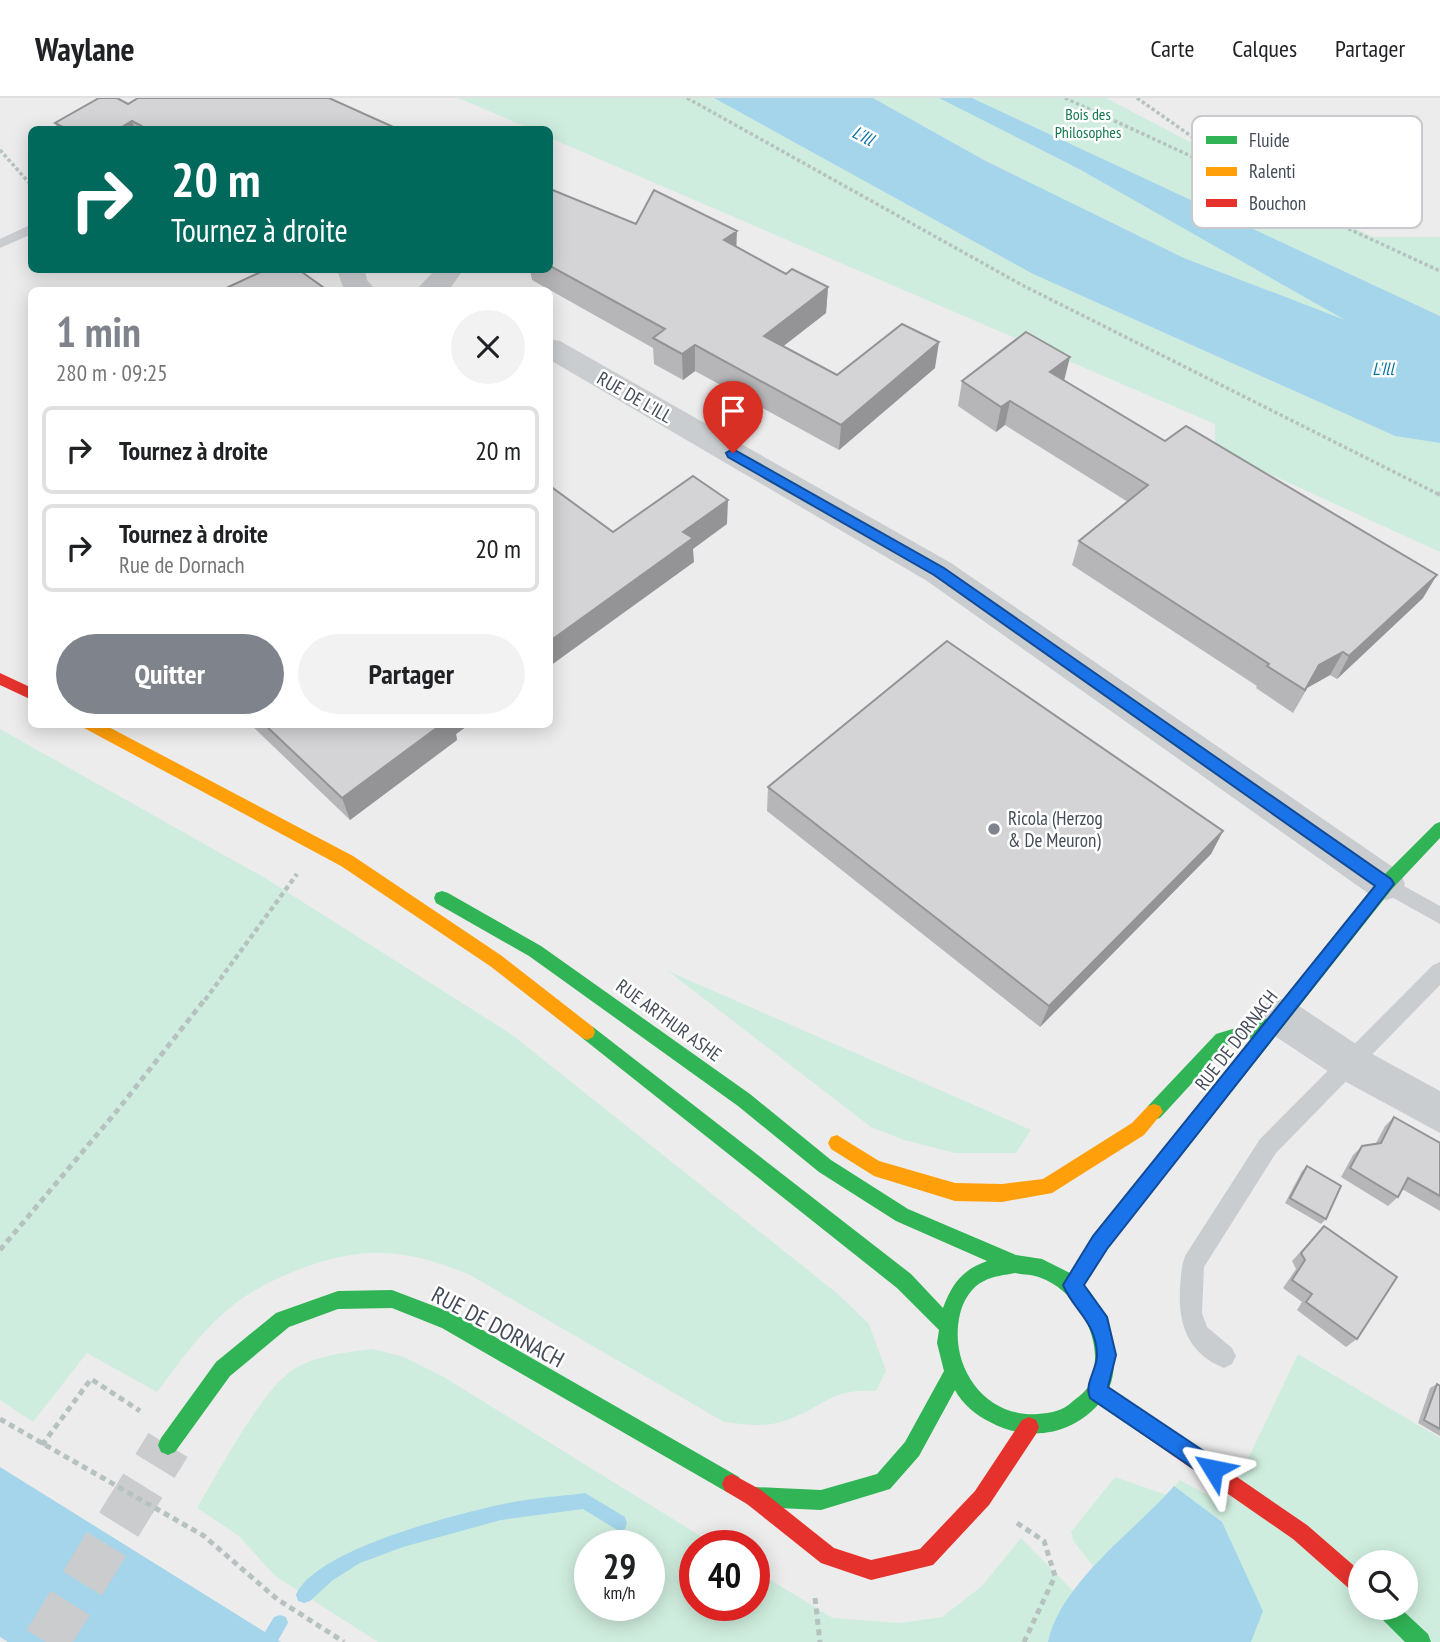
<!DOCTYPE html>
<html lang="fr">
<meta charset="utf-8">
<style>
:root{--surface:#fff;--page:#f2f2f2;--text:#202124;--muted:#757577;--line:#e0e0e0;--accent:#7f848c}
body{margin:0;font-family:"PT Sans Narrow",sans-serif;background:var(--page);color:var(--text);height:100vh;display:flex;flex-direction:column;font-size:26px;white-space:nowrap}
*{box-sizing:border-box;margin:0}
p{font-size:23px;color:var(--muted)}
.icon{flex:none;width:38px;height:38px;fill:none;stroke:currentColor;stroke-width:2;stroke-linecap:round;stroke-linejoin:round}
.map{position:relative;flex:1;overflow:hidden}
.drawer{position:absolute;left:28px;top:189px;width:525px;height:441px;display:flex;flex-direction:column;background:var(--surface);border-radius:10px;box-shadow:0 4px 18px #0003}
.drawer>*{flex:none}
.hud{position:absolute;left:28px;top:28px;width:525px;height:147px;border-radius:10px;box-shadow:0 4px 18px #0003;background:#00695c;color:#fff;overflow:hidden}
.fabs{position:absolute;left:1348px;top:1452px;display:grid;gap:14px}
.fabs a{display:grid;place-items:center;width:70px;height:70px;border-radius:50%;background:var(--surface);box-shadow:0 4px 18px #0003;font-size:35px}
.speed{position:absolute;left:574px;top:1432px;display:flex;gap:14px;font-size:35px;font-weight:700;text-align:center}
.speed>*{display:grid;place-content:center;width:91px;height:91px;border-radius:50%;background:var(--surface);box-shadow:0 4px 18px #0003;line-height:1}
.speed small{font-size:18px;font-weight:400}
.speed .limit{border:10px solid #d22;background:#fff;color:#111}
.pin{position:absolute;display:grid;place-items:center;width:60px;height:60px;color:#fff;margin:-72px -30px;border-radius:50% 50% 50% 0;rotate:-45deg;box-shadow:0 0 7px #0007}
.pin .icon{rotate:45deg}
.me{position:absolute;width:77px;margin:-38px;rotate:305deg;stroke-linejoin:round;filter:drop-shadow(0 0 5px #0008)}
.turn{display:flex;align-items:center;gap:24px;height:147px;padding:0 28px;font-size:32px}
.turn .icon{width:91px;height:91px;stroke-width:2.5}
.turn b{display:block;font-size:49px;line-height:60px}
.round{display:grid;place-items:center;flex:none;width:74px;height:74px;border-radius:37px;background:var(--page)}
.head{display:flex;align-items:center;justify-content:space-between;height:119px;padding:0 28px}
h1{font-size:42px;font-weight:700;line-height:52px;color:var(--accent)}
.button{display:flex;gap:14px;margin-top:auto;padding:14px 28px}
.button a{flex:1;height:80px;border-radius:42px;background:var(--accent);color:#fff;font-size:28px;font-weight:700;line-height:80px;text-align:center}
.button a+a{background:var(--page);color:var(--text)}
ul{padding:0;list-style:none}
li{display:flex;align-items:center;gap:21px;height:88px;margin:0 14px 10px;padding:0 14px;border:4px solid var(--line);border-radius:10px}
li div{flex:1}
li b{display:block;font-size:26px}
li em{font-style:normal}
header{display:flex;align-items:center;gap:42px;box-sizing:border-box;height:98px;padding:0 35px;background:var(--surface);border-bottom:2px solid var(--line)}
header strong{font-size:33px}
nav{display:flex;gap:38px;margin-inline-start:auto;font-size:24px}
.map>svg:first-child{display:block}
.green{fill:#cfedde;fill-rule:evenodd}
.water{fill:#a4d5eb}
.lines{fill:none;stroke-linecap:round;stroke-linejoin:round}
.stream{fill:#a4d5eb;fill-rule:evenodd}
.primary-tunnel{stroke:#cbccce;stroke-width:46;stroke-dasharray:46 23;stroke-linecap:butt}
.path-far2{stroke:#b6c2c0;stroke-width:3.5;stroke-dasharray:3.5 2.5;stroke-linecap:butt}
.path-far1{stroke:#b6c2c0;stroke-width:4.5;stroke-dasharray:5 3.5;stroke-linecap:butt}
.path{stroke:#b6c2c0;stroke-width:5;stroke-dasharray:6 4.5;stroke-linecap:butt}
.lane{fill:#cacdd0;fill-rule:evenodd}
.street{fill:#cacdd0;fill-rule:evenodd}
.fast{fill:#30b455;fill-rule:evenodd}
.slow{fill:#ff9f0a;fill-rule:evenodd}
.jam{fill:#e5322d;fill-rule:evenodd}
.wall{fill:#b6b6b9}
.shaded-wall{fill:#949496}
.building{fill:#d4d4d7;stroke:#949496;stroke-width:2}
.route{fill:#1a73e8;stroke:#114b97;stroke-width:2}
.poi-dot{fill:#7f848c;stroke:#fff;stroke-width:2.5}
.labels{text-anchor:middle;stroke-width:5;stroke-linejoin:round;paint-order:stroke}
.far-park-label{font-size:16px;fill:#167851;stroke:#fff}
.far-water-label{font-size:18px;font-style:italic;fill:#0c74a3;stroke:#fff}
.street-label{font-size:19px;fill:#444c58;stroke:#fff}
.poi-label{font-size:19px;fill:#444c58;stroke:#fff;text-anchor:start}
.near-street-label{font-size:23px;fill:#444c58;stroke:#fff}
.key{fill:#fff;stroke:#c7c9cd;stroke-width:2}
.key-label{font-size:19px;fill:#444c58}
</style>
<header>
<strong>Waylane</strong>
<nav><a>Carte</a><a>Calques</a><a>Partager</a></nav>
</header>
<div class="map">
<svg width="1440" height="1544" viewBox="0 0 1440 1544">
<rect width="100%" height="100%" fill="#edecec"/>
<path class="green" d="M458,0H714L1033,176L1395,338L1440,345V454L1215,351V326L550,40V32L531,31Z
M873,0H939L1079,71L1351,225L1184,160L984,62Z
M972,0H1106L1372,139H1440V218Z
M0,631L265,780L511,936L838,1196L869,1226L886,1273L876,1293C829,1290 823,1310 784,1323C765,1330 743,1326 724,1324L470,1177C406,1150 360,1147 295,1173C270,1183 247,1195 226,1213C199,1236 178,1266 157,1294L87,1255L33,1324L0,1302Z
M668,873L1031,1032L1016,1055H955L904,1042L871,1029Z
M373,1251L404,1259L444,1279L715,1447H695V1507H754V1472L833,1520L900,1525L942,1519L982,1488L1021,1440L1074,1494L1093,1468L1074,1444L1071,1434L1115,1379L1167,1397L1180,1382L1226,1407L1298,1256L1440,1340V1544H378L275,1478L239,1438L197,1410C218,1375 260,1295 291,1273C312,1258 348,1254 373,1251ZM590,1447H649V1507H590ZM1360,1465H1405V1510H1360Z"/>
<path class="water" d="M714,0H873L984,62L1184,160L1345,222L1079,71L939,0H972L1440,218V345L1395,338L1033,176Z
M0,1369L281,1544H8L0,1539Z
M1174,1388L1222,1424L1263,1513L1251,1544H1048C1060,1485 1136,1432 1174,1388Z"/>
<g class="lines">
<path class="stream" d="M585,1395L625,1419L627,1425L625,1431L619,1433L583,1411L501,1422L403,1449L360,1465L333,1482L310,1503L304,1505L298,1503L296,1497C315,1452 453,1417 499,1407C527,1400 557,1399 585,1395Z
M280,1517L286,1519L288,1525L277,1544H259L274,1519Z"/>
<path class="primary-tunnel" d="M46,1544L168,1347"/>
<path class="path-far2" d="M687,0L1022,187L1440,397
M1065,0L1440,173
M1137,0L1228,64L1241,80
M0,52L32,88"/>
<path class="path-far1" d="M1437,395L1440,397
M205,902L297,776"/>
<path class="path" d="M0,1152L116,1014L206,900
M0,1321L204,1438L277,1501L344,1544
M42,1347L91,1281L140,1313
M1017,1425L1044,1443L1055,1478L1024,1544
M815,1500L820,1544"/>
<path class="lane" d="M32,126V136L0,150V141Z
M1386,778L1440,808V826L1379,792L1376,786L1379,780Z
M1440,864V887L1276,1055L1204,1169L1202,1215L1207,1229L1232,1250L1236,1258L1232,1266L1224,1270C1188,1255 1178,1227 1180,1190C1181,1179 1181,1169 1185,1158L1260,1041L1433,867Z"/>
<path class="street" d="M337,172H365L367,182L376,192H344Z
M435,172H463L449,192H416Z
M550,241L560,243L951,465L1400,774L1405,786L1400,798L1386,802L1372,798L927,483L550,262Z
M1281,901L1296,906L1365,952L1440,993V1035L1335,978L1266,932L1260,919L1266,906Z"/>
<path class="fast" d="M1440,724V740L1392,791L1107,1151L1084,1187C1109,1213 1127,1271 1102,1302C1075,1337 1028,1345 990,1324C976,1317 963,1307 955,1292L919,1358L890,1391L821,1412L754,1409L747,1406L744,1399L747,1392L754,1389L821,1392L877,1376L905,1344L944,1273L937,1245L939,1232L897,1190L581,939L579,934L581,929L587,926L593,929L911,1176L943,1210C952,1186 962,1172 987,1163L896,1123L819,1074L738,1008L529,858L436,805L434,800L436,795L442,793L448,795L541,848L750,996L831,1062L908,1111L1016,1157L1042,1161L1070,1175L1093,1139L1253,940L1227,947L1160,1020L1154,1022L1148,1020L1145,1014L1148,1008L1216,936L1269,920L1380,781L1435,726ZM1015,1175C1023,1177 1033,1176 1041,1180C1079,1194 1107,1246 1090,1285C1087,1293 1078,1299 1072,1304C1063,1313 1050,1315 1038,1316C983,1320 948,1266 960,1216C963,1203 971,1189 984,1183C993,1178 1005,1177 1015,1175Z
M392,1192L455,1216L739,1379L742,1386L739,1393L732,1396L725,1393L442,1230L392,1210L338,1211L289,1229L230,1278L175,1354L168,1357L161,1354L158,1347L161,1340L216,1264L276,1215L338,1193Z
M1375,1510H1400L1428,1536L1431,1544H1405L1378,1517Z"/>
<path class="slow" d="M82,626H103L353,758L502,858L593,929L595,934L593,939L587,942L581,939L490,868L341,768L84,630Z
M1154,1006L1160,1008L1163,1014L1144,1037L1052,1095L1002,1104L955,1103L874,1078L831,1051L828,1045L831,1039L837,1037L879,1063L955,1085L1002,1086L1043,1081L1132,1025L1148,1008Z"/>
<path class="jam" d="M0,575L32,590V602L0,587Z
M1097,1283L1307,1427L1360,1473V1497L1353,1494L1293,1441L1090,1300L1087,1293L1090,1286Z
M1029,1319L1036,1322L1039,1329L1036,1336L989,1407L933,1467L871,1482L821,1465L747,1406L725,1393L722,1386L725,1379L732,1376L761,1392L834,1450L871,1462L920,1451L975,1393L1022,1322Z"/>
</g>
<path class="wall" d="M128,6L400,32H58L55,25Z
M550,91L636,126L737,149L786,176L828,189L826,215L783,248L837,277L935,270L839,352L695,273L683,282L654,266L653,250L532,182L530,172H550Z
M1064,282L1423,500L1337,581L1330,577L1307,590L1293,615L1256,590L1257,588L1072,467L1079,443L1128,404L1005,327L996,334L958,308L962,283Z
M250,626H470L456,636L457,642L350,722Z
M768,689L1223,733L1211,756L1040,929L767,713Z
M1394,1019L1440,1045V1113L1402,1091L1398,1099L1388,1108L1341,1079L1353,1057L1362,1048L1376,1045L1385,1028Z
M1307,1068L1326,1121L1321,1126L1285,1105L1302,1073Z
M1324,1128L1357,1241L1346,1249L1297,1212L1302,1204L1283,1190L1296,1171L1292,1163Z
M1437,1286L1440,1288V1338L1418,1325L1430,1290Z"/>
<path class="shaded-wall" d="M132,23L135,32H117Z
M737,133L736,159L724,142Z
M828,189L826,215L763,264L764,238Z
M939,244L935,270L839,352L841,327Z
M695,247V273L683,282L682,256Z
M1070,259L1064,283L1050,274Z
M1010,303L1005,327L996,334L1001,309Z
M728,402L727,426L693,451L694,464L550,568V543L683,434Z
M1437,477L1423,500L1337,581L1349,558Z
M1343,554L1330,577L1307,590L1293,615L1319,567Z
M442,626H470L456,636L457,642L350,722L342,700Z
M1223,733L1211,756L1040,929L1049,908Z"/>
<path class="building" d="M99,0H117L128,6L138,0H329L400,32H149L132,23L117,32H68L55,25Z
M550,91L636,126L654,92L737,133L724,142L786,176L792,171L828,189L764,238L837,277L902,226L939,244L841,327L695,247L682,256L653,240L665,231L550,168Z
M265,172H299L327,192H222Z
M1026,234L1070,259L1050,274L1165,343L1186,328L1437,477L1349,558L1343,554L1319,567L1305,592L1267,568L1269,566L1079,443L1148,387L1010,303L1001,309L962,283Z
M693,378L728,402L683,434L693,440L550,543V388L613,434Z
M947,543L1223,733L1049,908L768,689Z
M264,626H442L342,700Z
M1394,1019L1440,1045V1098L1408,1080L1398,1099L1350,1070L1362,1048L1381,1045Z
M1307,1068L1341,1088L1326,1121L1290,1100Z
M1324,1128L1397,1179L1357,1241L1306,1204L1312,1196L1292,1182L1305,1162L1301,1155Z
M1437,1286L1440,1288V1331L1424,1322Z"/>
<path class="route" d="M733,351L944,470L1391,781L1394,786L1107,1151L1084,1187L1107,1219L1116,1257L1108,1289L1220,1364L1223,1371L1220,1378L1213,1381L1205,1378L1090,1300C1084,1285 1097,1272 1097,1257C1096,1223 1074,1213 1063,1187L1093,1138L1375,788L934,477L728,359L726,355Z"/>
<circle class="poi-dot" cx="994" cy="731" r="7"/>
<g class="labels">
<g class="far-park-label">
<text x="1088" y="22">Bois des<tspan x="1088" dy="18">Philosophes</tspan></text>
</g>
<g class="far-water-label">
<text transform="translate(863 38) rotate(27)" y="6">L'Ill</text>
<text x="1383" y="277">L'Ill</text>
</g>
<g class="street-label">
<text transform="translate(635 299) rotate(30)" y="7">RUE DE L'ILL</text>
<text transform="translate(669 922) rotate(36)" y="7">RUE ARTHUR ASHE</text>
<text transform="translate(1236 942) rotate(-52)" y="7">RUE DE DORNACH</text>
</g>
<g class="poi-label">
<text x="1008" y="727">Ricola (Herzog<tspan x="1008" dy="22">&amp; De Meuron)</tspan></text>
</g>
<g class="near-street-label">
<text transform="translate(498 1229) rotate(28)" y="8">RUE DE DORNACH</text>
</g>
</g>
<rect x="1192" y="18" width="230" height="112" rx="10" class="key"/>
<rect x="1206" y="38" width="31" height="8" fill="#30b455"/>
<rect x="1206" y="69" width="31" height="9" fill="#ff9f0a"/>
<rect x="1206" y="101" width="31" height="8" fill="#e5322d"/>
<g class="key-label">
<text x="1249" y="49">Fluide</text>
<text x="1249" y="80">Ralenti</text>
<text x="1249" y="112">Bouchon</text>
</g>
</svg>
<div class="fabs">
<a><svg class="icon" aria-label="search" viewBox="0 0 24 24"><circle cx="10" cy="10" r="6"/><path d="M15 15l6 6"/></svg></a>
</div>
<div class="speed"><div>29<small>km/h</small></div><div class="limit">40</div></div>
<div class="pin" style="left:733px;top:355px;background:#d93025"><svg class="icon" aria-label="arrive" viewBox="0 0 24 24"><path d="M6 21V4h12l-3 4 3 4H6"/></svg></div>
<svg class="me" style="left:1213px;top:1371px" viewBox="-20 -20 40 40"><path d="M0-17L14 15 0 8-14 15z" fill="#1a73e8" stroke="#fff" stroke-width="4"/></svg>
<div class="hud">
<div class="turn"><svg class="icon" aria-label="right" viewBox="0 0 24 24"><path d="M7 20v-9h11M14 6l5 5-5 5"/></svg><div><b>20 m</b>Tournez à droite</div></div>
</div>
<section class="drawer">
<div class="head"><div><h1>1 min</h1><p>280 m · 09:25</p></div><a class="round"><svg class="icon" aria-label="close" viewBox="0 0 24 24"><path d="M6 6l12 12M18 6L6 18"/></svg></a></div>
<ul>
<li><svg class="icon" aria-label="right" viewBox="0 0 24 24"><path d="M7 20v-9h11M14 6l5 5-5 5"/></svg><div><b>Tournez à droite</b></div><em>20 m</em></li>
<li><svg class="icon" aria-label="right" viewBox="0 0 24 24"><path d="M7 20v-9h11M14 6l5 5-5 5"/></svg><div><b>Tournez à droite</b><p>Rue de Dornach</p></div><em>20 m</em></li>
</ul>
<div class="button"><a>Quitter</a><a>Partager</a></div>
</section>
</div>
